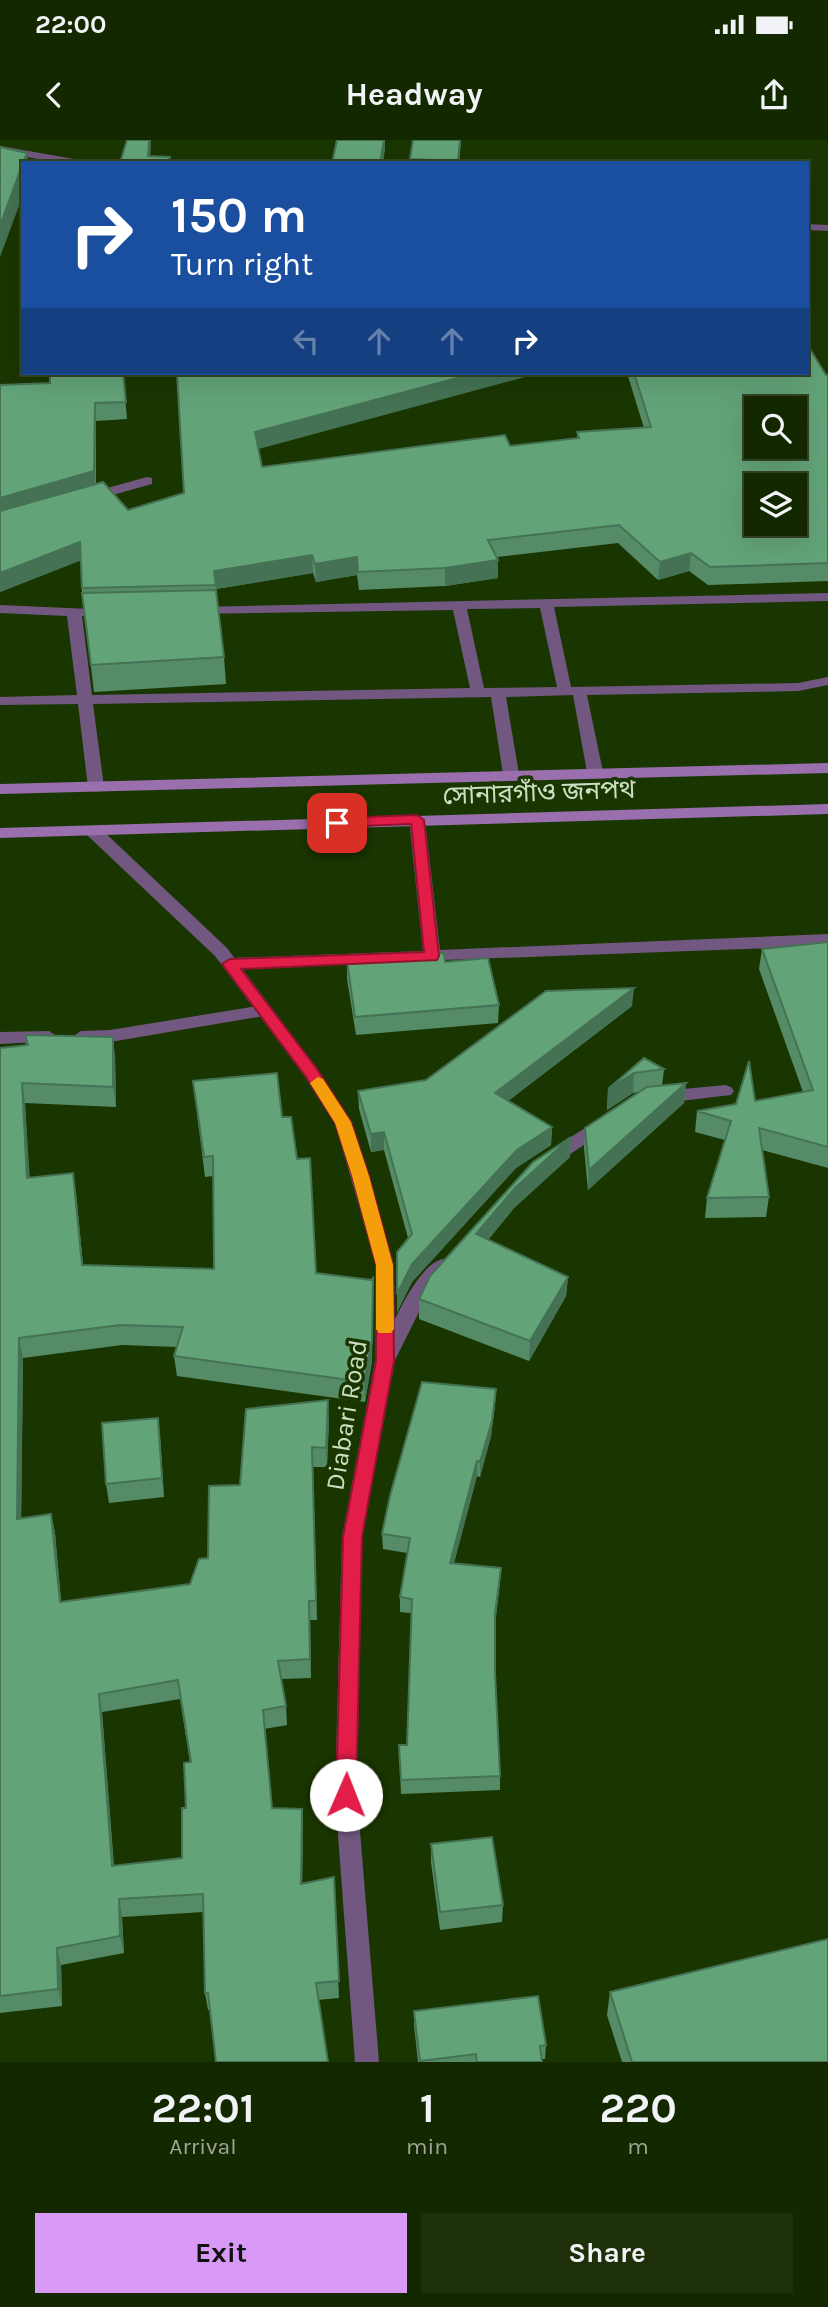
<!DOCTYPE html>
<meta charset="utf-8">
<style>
:root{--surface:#142800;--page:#1d300a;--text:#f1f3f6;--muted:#9da699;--line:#342;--accent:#d99af7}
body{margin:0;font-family:Karla,"Noto Sans Bengali",sans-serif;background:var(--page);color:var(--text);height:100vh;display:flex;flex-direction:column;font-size:26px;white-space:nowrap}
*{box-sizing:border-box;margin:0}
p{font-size:23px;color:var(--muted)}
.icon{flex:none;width:38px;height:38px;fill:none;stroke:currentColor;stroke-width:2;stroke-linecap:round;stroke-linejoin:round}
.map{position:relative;height:1922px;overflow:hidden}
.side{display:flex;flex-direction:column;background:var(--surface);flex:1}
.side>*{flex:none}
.banner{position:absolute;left:21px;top:21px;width:788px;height:214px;border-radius:0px;box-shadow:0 7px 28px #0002,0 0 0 2px var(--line);background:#1a4fa0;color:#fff;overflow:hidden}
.controls{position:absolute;left:744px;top:256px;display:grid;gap:14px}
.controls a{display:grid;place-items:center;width:63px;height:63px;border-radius:0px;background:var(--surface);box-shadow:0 7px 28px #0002,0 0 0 2px var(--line);font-size:35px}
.pin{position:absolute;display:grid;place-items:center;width:60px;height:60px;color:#fff;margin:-30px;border-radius:14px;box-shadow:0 4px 10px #0006}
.me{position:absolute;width:77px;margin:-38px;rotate:1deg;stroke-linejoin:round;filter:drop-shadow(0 0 5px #0008)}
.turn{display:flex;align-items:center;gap:24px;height:147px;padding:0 35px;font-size:32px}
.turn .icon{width:91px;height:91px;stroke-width:2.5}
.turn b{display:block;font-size:49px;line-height:60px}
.lanes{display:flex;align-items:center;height:66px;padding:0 35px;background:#0003;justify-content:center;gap:35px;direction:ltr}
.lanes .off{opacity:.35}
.eta{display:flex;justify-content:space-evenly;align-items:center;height:119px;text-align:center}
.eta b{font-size:42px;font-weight:700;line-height:49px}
.primary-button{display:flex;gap:14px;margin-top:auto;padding:14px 35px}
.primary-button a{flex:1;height:80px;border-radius:0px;background:var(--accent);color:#111;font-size:28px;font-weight:700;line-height:80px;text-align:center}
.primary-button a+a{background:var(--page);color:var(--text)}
.status{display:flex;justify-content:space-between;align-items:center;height:49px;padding:0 35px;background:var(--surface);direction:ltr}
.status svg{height:19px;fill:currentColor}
header{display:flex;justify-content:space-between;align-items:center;height:91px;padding:0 35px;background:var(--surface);font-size:32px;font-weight:700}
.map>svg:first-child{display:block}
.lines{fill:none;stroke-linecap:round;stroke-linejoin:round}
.minor{fill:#725880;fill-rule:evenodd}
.tertiary{fill:#725880;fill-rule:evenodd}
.secondary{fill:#996fae;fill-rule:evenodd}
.wall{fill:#558c67;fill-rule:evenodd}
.shaded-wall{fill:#457254}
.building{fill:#63a378;stroke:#457254;stroke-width:2;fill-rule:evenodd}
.route{fill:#e11d48;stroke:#92132f;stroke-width:2}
.slow{fill:#f59e0b}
.labels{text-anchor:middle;stroke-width:7;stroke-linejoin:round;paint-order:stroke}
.street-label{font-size:26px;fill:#cddfc2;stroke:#1a3600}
</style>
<div class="status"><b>22:00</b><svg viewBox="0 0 49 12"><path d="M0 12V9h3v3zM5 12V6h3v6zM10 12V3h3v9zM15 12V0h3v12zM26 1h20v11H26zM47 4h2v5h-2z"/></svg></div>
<header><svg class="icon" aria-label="back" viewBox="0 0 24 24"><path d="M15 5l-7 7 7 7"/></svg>Headway<svg class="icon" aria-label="share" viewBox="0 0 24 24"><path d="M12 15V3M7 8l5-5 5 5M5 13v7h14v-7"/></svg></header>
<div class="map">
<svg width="828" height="1922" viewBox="0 0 828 1922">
<rect width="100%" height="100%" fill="#1a3600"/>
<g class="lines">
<path class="minor" d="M0,6L80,20L85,23H60L0,12Z
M807,84L828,85V91L807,90Z
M147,337L152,338V344L91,361L84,357L86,354Z
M828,453V461L554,467L571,547L798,543L828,537V545L798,551L587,555L603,632L595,637L587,632L573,555L506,557L519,634L511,639L503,634L491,557L93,564L104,647L96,652L88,647L78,564L0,565V557L77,555L67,476L0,473V465L112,470L114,473L107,477L82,476L92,555L470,548L453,470L190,474L188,471L195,467ZM540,468L557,547L484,548L467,469Z
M417,675L425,680L440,810L828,794V806L224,828L222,824L230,818L423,811L409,680Z
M264,865L272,871L270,875L110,902L81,903L72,897L81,891L110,890Z
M49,891L58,897L55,901L0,904V892Z
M725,945L731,947L734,951L731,955L663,963L657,961L654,957L657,953L663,951Z
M603,977L609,978L612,983L609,988L557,1023H545L542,1018L545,1013Z
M442,1119L449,1121L451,1126L428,1154L392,1226L385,1229L378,1226L375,1221C389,1195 413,1128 442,1119Z"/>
<path class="tertiary" d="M94,687L100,688L227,808L317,929L352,982L394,1125L395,1221L362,1397L357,1655L379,1922H355L335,1655L342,1397L375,1221L376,1125L335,983L305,937L215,816L88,696L86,692Z"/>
<path class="secondary" d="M828,623V633L0,654V644Z
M828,664V674L0,698V688Z"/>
</g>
<path class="wall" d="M461,0L459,23H410V19Z
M123,233L127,279L96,281V344L128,370L184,353L258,309L262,327L510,306L577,298V292L644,288L627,233H807L828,235V441L708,445L689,431L658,440L618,403L497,417L498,438L445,446L359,450L357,435L316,442L313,433L216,449L224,517L226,544L94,552L82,453L81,420L0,452V245L50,243Z
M828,802V1028L762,1010L769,1057L766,1077L705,1078L707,1058L725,1000L695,992L697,971L803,952L759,829L762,809Z
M347,821L445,822L499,865L498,883L356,895L347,839Z
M632,866L508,961L552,987L551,1005L516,1028L412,1142L397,1172V1112L408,1098L384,1010L371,1012L359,969L358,951L426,940Z
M25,895L115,916L116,967L25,963L29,1038L76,1053L83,1125L214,1129L213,1036L205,1037L193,941L282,977L297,1019L316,1133L371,1140L373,1138L372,1221L365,1262L177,1236L174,1216L177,1207L122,1205L23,1218L21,1378L51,1374L55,1393L61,1462L190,1444L208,1418L240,1345L329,1280L327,1327H313L317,1480H310L311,1538L281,1539L286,1566L287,1585L264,1589L272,1668L302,1669L303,1687L302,1743L334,1737L339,1858L208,1870L205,1853L204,1772L122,1777L124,1813L61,1825L62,1866L0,1873V908L26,905ZM180,1559L190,1622L182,1718L114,1726L102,1572Z
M644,918L664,929L662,946L686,943L684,963L588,1050L584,1008L585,988L640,952L633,953L607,970L608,949Z
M571,997L570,1017L514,1068L488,1100L568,1137L566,1156L529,1221L419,1179V1159Z
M496,1249L495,1264L491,1296L480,1337L477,1336L454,1423L500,1443L495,1485V1532L500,1636V1650L401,1654L399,1605H407L411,1473L400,1472V1457L407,1413L383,1409L382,1394Z
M160,1297L164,1357L109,1363L106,1344Z
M431,1704L503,1765L502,1782L440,1790L431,1722Z
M610,1852L828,1922H622L607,1875Z
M414,1871L546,1905L545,1919H542V1922H418L414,1885Z"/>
<path class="shaded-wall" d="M149,0H151L150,23L148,16Z
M384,0H385V10L383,23H380Z
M460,0H461L459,23H458Z
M27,13L28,23H24Z
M23,25V55L0,117V86Z
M476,233H540L255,310V292Z
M95,263L96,281L95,349L0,376V358Z
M80,402L82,420L0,452V433Z
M691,413L689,431L658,440L660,422Z
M312,415L313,433L216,449L214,431Z
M357,417V435L316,442L315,424Z
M498,420V438L445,446V428Z
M634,848L632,866L495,971V953Z
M113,897L115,916L116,967L113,947Z
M634,933L633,953L607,970L608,949Z
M22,943L25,963L31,1058L27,1038Z
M686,943L684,963L588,1050L589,1030Z
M552,987L551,1005L516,1028L412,1142L397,1172V1154L412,1124L517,1010Z
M384,992V1010L371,1012V994Z
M571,997L570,1017L514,1068L476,1114V1094L515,1048Z
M73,1033L76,1053L85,1145L82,1125Z
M568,1137L566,1156L529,1221L530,1201Z
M373,1138L372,1221L365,1262L364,1242Z
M19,1198L23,1218L21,1398L17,1379Z
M496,1249L495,1264L491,1296L480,1337V1322Z
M328,1260L329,1280L327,1327L326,1308Z
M158,1278L160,1297L164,1357L162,1338Z
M477,1321V1336L450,1438V1423Z
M51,1374L55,1393L63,1481L60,1462Z
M501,1428L500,1443L494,1489L495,1474Z
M99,1554L102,1572L115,1743L112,1726Z
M302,1669L303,1687L302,1761L301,1744Z
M119,1759L122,1777L124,1813L120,1796Z
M57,1808L61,1825L62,1866L58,1849Z"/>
<path class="building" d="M127,0H149L148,16L170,17L168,23H120Z
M337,0H384L380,23H332Z
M413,0H460L458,21L410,19Z
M0,7L27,13L23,23L0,86Z
M807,204L826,235H828V423L710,427L691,413L660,422L619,385L488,400L498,420L445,428L358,432L357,417L315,424L312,415L214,431L216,445L82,448L80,402L0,433V371L103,342L128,370L184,353L177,234L199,233H476L255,292L262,327L505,295L510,306L579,298L577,292L651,287L634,233H807ZM756,268H794V306H756ZM756,345H794V383H756Z
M50,233H123L126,262L95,263L94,331L0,358V245L50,243Z
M216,450L224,517L91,525L82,453Z
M828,802V1007L759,988L769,1057L707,1058L731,981L697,971L736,964L749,921L755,961L813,950L762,809Z
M444,813L445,822L488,818L499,865L355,877L347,821Z
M634,848L495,953L552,987L517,1010L412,1124L397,1154V1112L412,1094L384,992L371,994L358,951L426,940L546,851Z
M25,895L113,897V947L22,943L27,1038L73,1033L82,1125L214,1129L213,1016L204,1017L193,941L277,933L282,977H291L297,1019L310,1018L316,1133L371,1140L373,1138L372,1201L364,1242L174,1216L183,1187L120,1185L19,1198L17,1379L51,1374L60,1462L190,1444L199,1419L208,1418L209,1346L240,1345L246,1269L328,1260L326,1308L312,1307L316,1461H309L310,1519L278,1521L286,1566L263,1570L272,1668L302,1669L301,1744L334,1737L339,1841L316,1843L328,1922H216L208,1853H205L203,1754L119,1759L120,1796L57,1808L58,1849L0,1856V908L28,905ZM178,1540L191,1622L184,1623L186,1668H182V1718L112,1726L99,1554Z
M644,918L664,929L634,933L608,949Z
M686,943L589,1030L585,988L647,947Z
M571,997L515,1048L476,1094L568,1137L530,1201L419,1159L430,1136L533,1022Z
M422,1242L496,1249L492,1281L480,1322L477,1321L450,1423L501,1428L495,1474V1532L500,1636L401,1640L399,1605H407L412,1459L400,1457L410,1398L382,1394L390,1356Z
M158,1278L162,1338L106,1344L102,1283Z
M492,1697L503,1765L440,1772L431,1704Z
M828,1799V1922H632L610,1852Z
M538,1856L546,1905L540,1906L542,1922H477L476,1914L420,1921L414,1871Z"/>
<path class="route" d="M417,675L424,680L439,816L437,820L241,829L317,929L351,982L369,1036L393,1125L394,1221L362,1397L356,1655L353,1662L346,1664L339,1662L336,1655L343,1397L376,1221V1125L352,1036L335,983L306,937L222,824L230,819L424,812L411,684L337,687L329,683L337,678Z"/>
<path class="slow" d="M318,937L323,939L351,982L369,1036L393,1125L394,1189L391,1193H379L376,1189V1125L352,1036L335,983L310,943Z"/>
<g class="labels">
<g class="street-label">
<text transform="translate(539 652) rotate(-2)" y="9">সোনারগাঁও জনপথ</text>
<text transform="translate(346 1275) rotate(-81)" y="9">Diabari Road</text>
</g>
</g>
</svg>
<div class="controls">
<a><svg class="icon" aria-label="search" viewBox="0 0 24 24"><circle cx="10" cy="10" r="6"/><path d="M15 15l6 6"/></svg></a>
<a><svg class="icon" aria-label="layers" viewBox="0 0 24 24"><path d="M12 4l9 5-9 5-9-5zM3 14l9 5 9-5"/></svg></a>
</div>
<div class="pin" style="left:337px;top:683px;background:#d93025"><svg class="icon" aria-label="arrive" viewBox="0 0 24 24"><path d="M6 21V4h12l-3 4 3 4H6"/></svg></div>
<svg class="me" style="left:346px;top:1655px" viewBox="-20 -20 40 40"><circle r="19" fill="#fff"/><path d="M0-13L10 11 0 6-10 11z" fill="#e11d48"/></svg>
<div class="banner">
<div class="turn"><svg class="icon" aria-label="right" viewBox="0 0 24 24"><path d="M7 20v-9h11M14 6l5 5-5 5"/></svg><div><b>150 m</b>Turn right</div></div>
<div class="lanes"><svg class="icon off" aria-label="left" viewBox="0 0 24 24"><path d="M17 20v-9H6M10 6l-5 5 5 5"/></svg><svg class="icon off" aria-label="ahead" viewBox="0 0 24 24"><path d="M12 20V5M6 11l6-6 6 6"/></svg><svg class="icon off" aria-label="ahead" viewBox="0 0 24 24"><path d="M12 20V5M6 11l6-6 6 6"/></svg><svg class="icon" aria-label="right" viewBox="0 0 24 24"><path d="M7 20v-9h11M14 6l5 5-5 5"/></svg></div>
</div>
</div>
<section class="side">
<div class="eta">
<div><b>22:01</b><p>Arrival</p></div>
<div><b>1</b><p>min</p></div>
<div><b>220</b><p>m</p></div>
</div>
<div class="primary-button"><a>Exit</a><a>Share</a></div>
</section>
